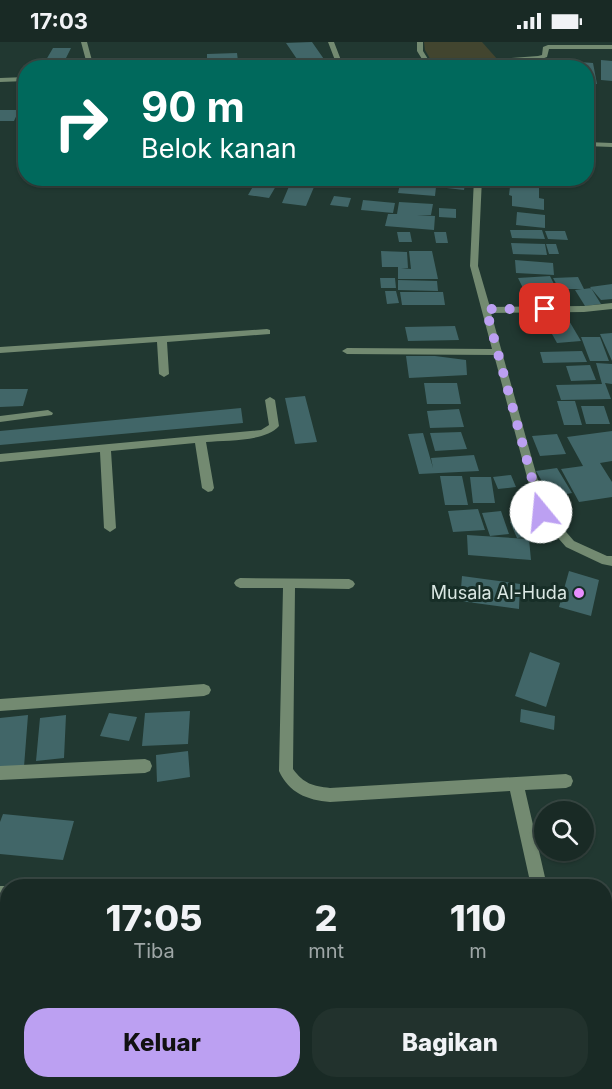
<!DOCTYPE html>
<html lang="id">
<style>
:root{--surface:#192a25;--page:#22322d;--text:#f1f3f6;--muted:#9fa7a7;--line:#374642;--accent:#bca0f2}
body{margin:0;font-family:Inter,sans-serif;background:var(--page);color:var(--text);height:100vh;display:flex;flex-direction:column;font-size:22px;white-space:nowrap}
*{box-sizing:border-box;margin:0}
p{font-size:20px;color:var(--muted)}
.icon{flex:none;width:33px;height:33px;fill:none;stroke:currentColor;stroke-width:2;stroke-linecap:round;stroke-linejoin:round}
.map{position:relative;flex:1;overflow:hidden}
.sheet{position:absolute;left:0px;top:837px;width:612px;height:210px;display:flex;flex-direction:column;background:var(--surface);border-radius:24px 24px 0 0;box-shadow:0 2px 4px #0004,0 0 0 2px var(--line)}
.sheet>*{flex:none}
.banner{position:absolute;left:18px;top:18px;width:576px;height:126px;border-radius:24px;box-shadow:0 2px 4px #0004,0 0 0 2px var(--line);background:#00695c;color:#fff;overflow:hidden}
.fabs{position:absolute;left:534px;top:759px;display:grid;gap:12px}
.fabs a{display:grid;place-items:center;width:60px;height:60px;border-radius:50%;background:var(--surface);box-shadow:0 2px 4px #0004,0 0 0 2px var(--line);font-size:30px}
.pin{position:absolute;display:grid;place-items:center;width:51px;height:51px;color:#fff;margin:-26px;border-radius:12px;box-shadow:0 3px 9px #0006}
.me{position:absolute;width:66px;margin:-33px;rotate:343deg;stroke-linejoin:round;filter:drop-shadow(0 0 4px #0008)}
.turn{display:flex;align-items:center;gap:21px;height:126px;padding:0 24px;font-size:27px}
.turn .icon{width:78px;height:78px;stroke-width:2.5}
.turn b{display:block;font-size:42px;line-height:51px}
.eta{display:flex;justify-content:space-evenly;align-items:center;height:102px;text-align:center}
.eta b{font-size:36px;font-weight:800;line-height:42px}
.primary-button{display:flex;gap:12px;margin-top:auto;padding:12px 24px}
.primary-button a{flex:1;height:69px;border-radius:24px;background:var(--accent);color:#111;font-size:24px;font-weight:800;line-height:69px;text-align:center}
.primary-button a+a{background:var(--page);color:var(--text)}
.status{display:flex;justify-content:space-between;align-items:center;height:42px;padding:0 30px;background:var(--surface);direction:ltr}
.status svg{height:16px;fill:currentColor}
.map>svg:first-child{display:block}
.green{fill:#42452f}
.building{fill:#416668}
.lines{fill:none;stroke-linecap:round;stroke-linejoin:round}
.minor{fill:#738a71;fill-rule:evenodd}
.route{stroke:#bca0f2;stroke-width:10;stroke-dasharray:0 18}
.poi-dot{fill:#e88eff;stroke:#172e27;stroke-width:2}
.labels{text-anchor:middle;stroke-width:6;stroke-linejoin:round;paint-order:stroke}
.poi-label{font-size:18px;fill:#dbe8e4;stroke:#172e27;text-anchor:end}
</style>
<div class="status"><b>17:03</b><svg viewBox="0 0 49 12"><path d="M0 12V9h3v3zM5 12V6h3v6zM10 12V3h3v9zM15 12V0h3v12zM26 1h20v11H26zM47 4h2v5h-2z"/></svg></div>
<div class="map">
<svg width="612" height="1047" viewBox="0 0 612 1047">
<rect width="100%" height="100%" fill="#213831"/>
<path class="green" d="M424,0H482L498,18L433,22L425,8Z"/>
<path class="building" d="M312,0L326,20L301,23L286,1Z
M53,6H71L65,18H46Z
M237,11L238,19L207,20V12Z
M553,18L593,21L597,42L586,41V26H554Z
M601,18L612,19V39L601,38Z
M0,68H19L14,79H0Z
M403,136H435L434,143L402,141Z
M441,136L466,137L464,148L438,145Z
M511,136L543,139L542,145H539V156L544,157V168L512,164V154L509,153Z
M255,141L276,144L269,156L248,153Z
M290,142L314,145L306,164L282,161Z
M400,142L436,145L435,154L398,151Z
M334,154L351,156L348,165L330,163Z
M363,158L395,161L393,171L361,168Z
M399,160L433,162L431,173H417L435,174L434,188L385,184L388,172H397Z
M439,166L456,167V176L439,175Z
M517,170L545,173V186L516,183Z
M510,188H542L545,197L512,196Z
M545,189H565L568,198L548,197Z
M397,190H410L412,200H399Z
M434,190H446L448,201H436Z
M511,201L545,202L547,213L513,212Z
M546,202H556L559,212H549Z
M381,209L407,210L408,226H401L411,227L409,209H432L438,237H398V225H382Z
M515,218L553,221L554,233L516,231Z
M550,234L557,248L525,250L518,236Z
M578,235L584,247L591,246L601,262L585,264L575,248L582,247H559L553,236Z
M380,236H395L396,246H381Z
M398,238L437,239L438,249L398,248Z
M612,242V257L601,258L590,245Z
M385,249H396L399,261L387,262Z
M400,250H443L445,263H402Z
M565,272L581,299L557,301L542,274Z
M455,284L459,298L408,299L405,285Z
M612,291V319L600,292Z
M581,295H600L609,319H590Z
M582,309L587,320L543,321L540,310Z
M406,314H435L466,318L467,333L409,336Z
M596,321L612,322V342L605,341L611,357L561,358L556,343L602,342Z
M590,323L596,338L571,339L566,324Z
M424,341H457L461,362H427Z
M0,347H28L23,364L0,365Z
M305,354L317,400L295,402L285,356Z
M557,359H575L582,383H564Z
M581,364H604L610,382H586Z
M241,366L243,381L0,403V389Z
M459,367L464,385L430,386L427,369Z
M612,389V419L600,421L612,440V455L579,460L561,427L583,424L567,395Z
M461,390L467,407L435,409L430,391Z
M423,391L433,426L431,416L474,413L479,429L419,432L408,392Z
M557,392L566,412L540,414L532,394Z
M557,426L572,451L551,455L536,429Z
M511,433L516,445L498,447L493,435Z
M440,434H462L468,463H445Z
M470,435H491L495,461H473Z
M478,467L485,488L453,490L448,469Z
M501,469L509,492L490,494L482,471Z
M531,477L538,493L517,496L510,480Z
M467,493L529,497L531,518L468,513Z
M569,529L599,538L591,574L559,565Z
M462,534L520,542L519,567L460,559Z
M530,610L560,621L546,665L515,654Z
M521,667L555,674L554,688L520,680Z
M190,669L188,702L142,704L145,671Z
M109,671L137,675L129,699L100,694Z
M28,673L24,725L0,727V676Z
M66,673L64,716L36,719L40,676Z
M188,709L190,735L157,740L156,713Z
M3,772L74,779L63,818L0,812V780Z
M0,946L8,947V1027L2,1043H0Z
M37,1041L64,1046V1047H36Z"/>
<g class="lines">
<path class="minor" d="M81,0H87L94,26H88Z
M328,0H334L344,26H338Z
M417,0H423V9L431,22L538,14L542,13L543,5L548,3H612V7H549L547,15L539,18L434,26H395L425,22L417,9Z
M26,35V39L0,40V36Z
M586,100L612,101V105L586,104Z
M474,136H482L478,224L490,265L584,264L612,261V267L584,270L491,271L546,467L574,499L607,514H612V524L602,522L566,505L537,472L494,313L347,312L342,309L347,306L492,307L470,224Z
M267,287L270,288V292L167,300L169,332L164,335L159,332L157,300L0,311V305Z
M270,355L275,358L279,384C265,400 227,398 206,400L214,446L212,449L208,450L202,446L195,401L111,409L116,486L110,490L104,486L100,410L0,420V412L261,388L269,383L265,358Z
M48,368L53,371L52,373L0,380V374Z
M240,536L349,537L353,539L355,542L353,545L349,547L295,546L293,727C304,742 313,744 330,746L566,732L571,734L573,739L571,744L566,746L525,748L547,844H531L510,749L330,760C307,758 289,751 279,729L283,546H240L236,544L234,541L236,538Z
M204,642L209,644L211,648L209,652L204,654L0,669V657Z
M145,717L150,719L152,724L150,729L145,731L0,738V724Z
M0,844H9L8,860H0Z
M604,915H612V931H604Z"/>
</g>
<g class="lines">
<path class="route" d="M541,470L486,267H545"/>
</g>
<circle class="poi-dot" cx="579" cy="551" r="6"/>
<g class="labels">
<g class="poi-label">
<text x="567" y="557">Musala Al-Huda</text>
</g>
</g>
</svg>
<div class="fabs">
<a><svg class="icon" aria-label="search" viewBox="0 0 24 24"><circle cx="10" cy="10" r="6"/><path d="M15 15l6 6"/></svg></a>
</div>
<div class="pin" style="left:545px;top:267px;background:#d93025"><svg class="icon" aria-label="arrive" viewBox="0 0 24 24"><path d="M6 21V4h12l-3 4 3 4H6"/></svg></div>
<svg class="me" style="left:541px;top:470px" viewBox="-20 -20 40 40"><circle r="19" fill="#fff"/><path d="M0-13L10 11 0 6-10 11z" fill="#bca0f2"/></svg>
<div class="banner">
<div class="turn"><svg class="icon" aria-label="right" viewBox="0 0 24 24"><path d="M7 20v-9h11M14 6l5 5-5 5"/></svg><div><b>90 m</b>Belok kanan</div></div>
</div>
<section class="sheet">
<div class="eta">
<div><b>17:05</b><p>Tiba</p></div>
<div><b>2</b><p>mnt</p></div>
<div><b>110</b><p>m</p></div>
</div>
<div class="primary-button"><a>Keluar</a><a>Bagikan</a></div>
</section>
</div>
